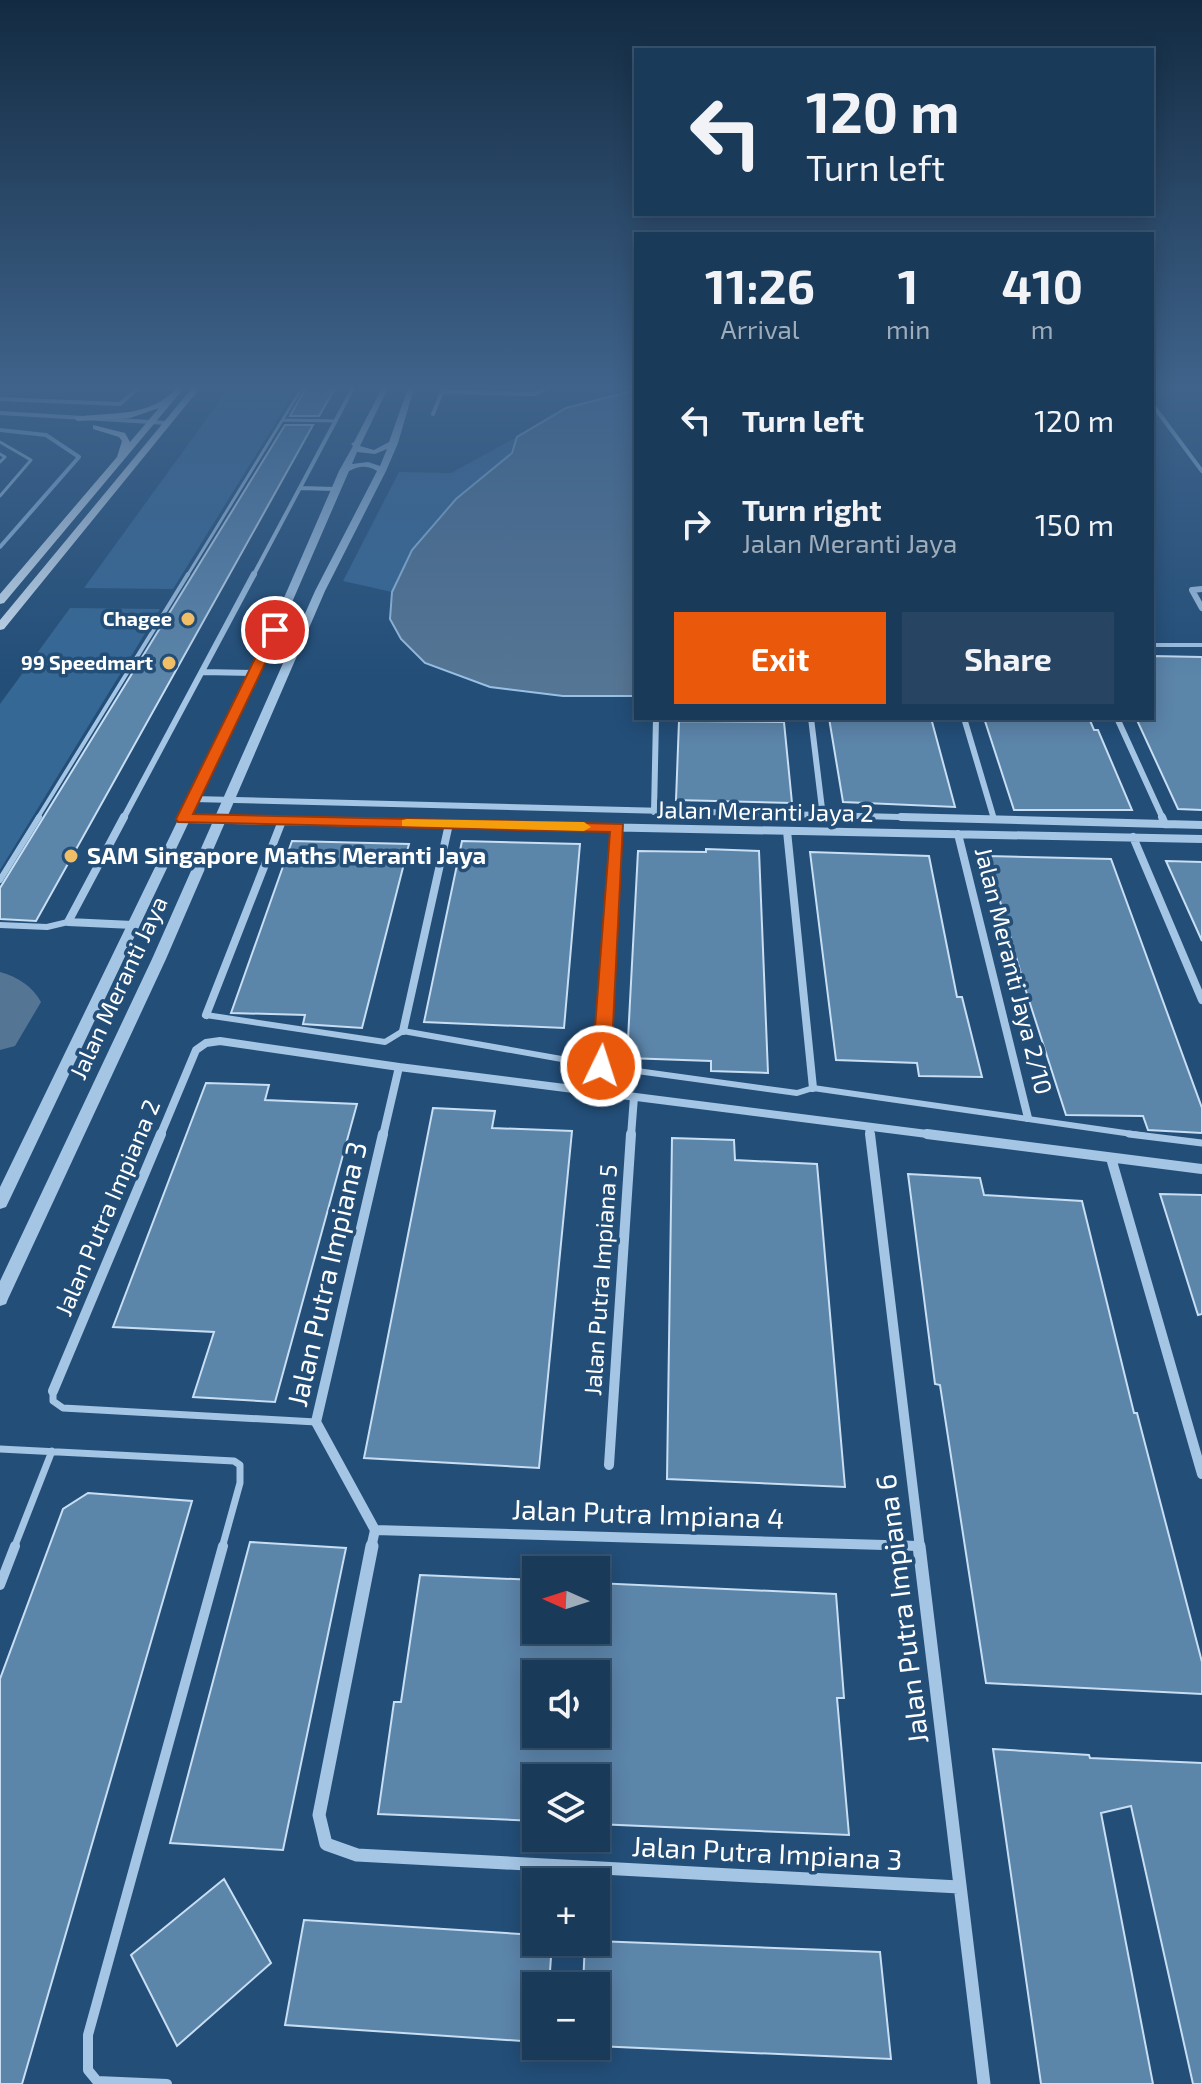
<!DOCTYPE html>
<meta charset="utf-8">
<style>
:root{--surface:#1a3a5a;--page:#274563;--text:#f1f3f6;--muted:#9fadbb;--line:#385470;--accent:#ea580c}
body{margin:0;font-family:"Exo 2",sans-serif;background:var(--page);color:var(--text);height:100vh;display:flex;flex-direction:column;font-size:30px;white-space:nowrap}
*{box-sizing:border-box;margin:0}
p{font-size:26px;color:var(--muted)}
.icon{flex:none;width:44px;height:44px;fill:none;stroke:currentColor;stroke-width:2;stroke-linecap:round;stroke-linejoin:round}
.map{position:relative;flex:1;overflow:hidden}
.side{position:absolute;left:634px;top:232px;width:520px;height:488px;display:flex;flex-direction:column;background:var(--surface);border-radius:0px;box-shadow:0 4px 20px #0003,0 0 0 2px var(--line)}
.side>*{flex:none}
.guide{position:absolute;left:634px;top:48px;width:520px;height:168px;border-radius:0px;box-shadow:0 4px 20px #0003,0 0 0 2px var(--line);background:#1a3a5a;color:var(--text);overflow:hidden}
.needle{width:52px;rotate:273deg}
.tools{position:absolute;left:522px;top:1556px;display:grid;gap:16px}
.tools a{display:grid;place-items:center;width:88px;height:88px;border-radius:0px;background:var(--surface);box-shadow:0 4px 20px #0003,0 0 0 2px var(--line);font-size:40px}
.pin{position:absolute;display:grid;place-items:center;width:68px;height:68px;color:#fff;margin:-34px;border:4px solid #fff;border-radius:50%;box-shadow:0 2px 8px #0007}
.me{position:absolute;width:88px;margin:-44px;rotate:4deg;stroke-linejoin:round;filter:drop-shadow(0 0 6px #0008)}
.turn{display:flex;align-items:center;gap:28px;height:168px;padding:0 40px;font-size:36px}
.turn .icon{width:104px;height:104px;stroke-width:2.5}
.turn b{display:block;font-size:56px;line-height:68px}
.eta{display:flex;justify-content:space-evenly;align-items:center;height:136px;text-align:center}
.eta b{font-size:48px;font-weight:700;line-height:56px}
.action{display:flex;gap:16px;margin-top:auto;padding:16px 40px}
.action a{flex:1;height:92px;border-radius:0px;background:var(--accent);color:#fff;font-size:32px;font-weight:700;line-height:92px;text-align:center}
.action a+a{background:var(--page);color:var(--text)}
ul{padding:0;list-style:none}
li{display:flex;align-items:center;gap:24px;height:104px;padding:0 40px}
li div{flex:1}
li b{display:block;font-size:30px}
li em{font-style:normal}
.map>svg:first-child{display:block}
.green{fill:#366896}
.water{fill:#557594;stroke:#98c1e5;stroke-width:2}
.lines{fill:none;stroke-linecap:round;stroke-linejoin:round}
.stream{stroke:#98c1e5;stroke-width:4}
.river{fill:#557594;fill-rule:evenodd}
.building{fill:#5c85aa;stroke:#c7def3;stroke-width:2;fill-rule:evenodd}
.service-far4{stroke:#a4c5e4;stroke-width:3}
.service-far3{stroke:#a4c5e4;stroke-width:4}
.service-far2{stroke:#a4c5e4;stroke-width:6}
.service-far1{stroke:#a4c5e4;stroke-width:7}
.service{stroke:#a4c5e4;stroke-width:10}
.minor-far4{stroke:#a4c5e4;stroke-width:4}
.minor-far3{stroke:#a4c5e4;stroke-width:6}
.minor-far2{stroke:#a4c5e4;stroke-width:8}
.minor-far1{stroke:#a4c5e4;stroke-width:10}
.minor{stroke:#a4c5e4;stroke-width:13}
.tertiary{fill:#a4c5e4;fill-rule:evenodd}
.secondary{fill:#cde1f4;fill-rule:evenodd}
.route{fill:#ea580c;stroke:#983908;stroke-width:2}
.slow{fill:#f59e0b}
.poi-dot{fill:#efbe67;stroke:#234e78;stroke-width:3}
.labels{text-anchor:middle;stroke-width:7;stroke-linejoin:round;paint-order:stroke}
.far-poi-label{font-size:20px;font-weight:bold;fill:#fff;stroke:#234e78;text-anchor:end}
.street-label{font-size:24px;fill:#fff;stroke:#234e78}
.poi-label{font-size:24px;font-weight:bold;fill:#fff;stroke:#234e78;text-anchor:start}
.near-street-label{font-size:28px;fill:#fff;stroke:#234e78}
</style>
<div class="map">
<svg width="1202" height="2084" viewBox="0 0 1202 2084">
<rect width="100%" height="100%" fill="#234e78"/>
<path class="green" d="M229,388H297L173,589L84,588Z
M517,437C512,465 474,482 454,501C427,528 406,556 392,592L343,581L399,472L451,473Z
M70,608L160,609L0,870V704Z"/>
<path class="water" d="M636,390V696H563L490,687L425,663L401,639L390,619L392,592L412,550L456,499L512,453L517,437L566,408Z"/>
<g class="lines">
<path class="stream" d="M0,430L46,435L79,457L0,547"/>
<path class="river" d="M0,972C18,977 32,986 41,1002L15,1046L0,1050Z"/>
</g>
<path class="building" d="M306,388H335L319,416H290Z
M285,425H313L36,921L0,919V888Z
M1152,656L1202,657V810L1178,809L1136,718H1152Z
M829,718H931L955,807L843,802Z
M984,718H1089L1094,730H1098L1132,810H1014Z
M679,721L784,722L792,803L676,800Z
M292,841L409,844L362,1028L303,1024L305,1015L231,1013Z
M462,841L580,844L564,1028L424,1022Z
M706,849L759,851L768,1073L711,1071V1061L627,1058L638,851L706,852Z
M810,852L929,856L957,997H962L982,1077L919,1076L917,1063L836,1060Z
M987,856L1111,859L1202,1108V1133L1148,1130L1143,1116L1066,1115L1025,988Z
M1166,861L1202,862V941Z
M206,1083L269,1085L265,1100L357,1104L275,1402L193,1397L214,1332L113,1327Z
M433,1108L495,1111L492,1128L572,1131L539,1468L364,1458Z
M672,1138L734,1140L735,1160L817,1164L845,1487L667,1479Z
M908,1174L980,1178L984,1195L1082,1201L1134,1413H1137L1202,1662V1694L986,1683L940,1385L935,1384Z
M1160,1194L1202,1195V1314L1198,1315Z
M88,1493L192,1501L22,2084H0V1679L63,1509Z
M250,1542L346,1548L283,1850L170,1843Z
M420,1575L536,1580V1630H596V1583L836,1594L844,1698H837L849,1835L596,1824V1778H536V1821L378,1814L394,1702H401ZM536,1674H596V1734H536Z
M993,1749L1089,1755L1090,1758L1202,1763V2084H1193L1131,1806L1101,1813L1153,2084H1041Z
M224,1879L271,1963L177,2046L131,1955Z
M304,1920L536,1935V1942H552L549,1986H536V2042L285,2025Z
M596,1941L880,1952L891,2059L596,2046V1986H583L585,1942Z"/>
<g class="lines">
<path class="service-far4" d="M283,420L336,421
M0,442L31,460L0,496
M0,454L5,457L0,462
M187,576L302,388"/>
<path class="service-far3" d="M1152,645H1202
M37,819L188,574"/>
<path class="service-far2" d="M0,880L39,817
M0,925L47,927L68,922
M206,1015L385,1042L403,1031L601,1066L797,1093L813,1088L1146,1136"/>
<path class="service-far1" d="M1129,1134L1202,1143
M53,1391V1401L63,1408L316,1422
M0,1449L234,1461L240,1465V1483L222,1548
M14,1548L52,1451"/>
<path class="service" d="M0,1585L15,1546
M167,2084L97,2081L88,2070V2035L223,1546"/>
<path class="minor-far4" d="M444,388L442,392L535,394L546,388
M0,399L120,404L138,388
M1152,404L1202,471
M433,414L442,392
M300,488L335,489
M253,576L353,388"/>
<path class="minor-far3" d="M1202,589L1192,590L1202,608
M203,672L253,673
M811,718L823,817
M964,718L994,819
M1117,718L1163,819
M193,799L978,819
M654,812L656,718
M123,819L254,574
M184,819H196"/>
<path class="minor-far2" d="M124,817L68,922L133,925
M901,817L1202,825
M1162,817L1165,824
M184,819L1202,839
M787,831L813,1088
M958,834L1028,1118
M1133,837L1202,1000
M206,1015L282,821
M403,1031L449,824
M601,1066L617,827
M869,1128L870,1136
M160,1136L196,1050L206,1043L220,1041L399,1067L943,1136
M383,1136L399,1067
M631,1136L634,1097"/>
<path class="minor-far1" d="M870,1134L920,1548
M927,1134L1202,1169
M1111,1158L1202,1474
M53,1391L161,1134
M609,1465L631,1134
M375,1530L919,1546
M371,1548L375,1530L316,1422L383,1134"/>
<path class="minor" d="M372,1546L319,1815L326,1844L357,1855L959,1887
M919,1546L984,2084"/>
<path class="tertiary" d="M382,388H388L360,446L374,450L389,442L408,388H414L398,443L386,471L325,591L166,959L8,1299L6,1304L0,1306V1281L152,959L315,591L377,471C367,465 359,466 349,471L280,630L8,1203L6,1207L0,1209V1187L270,630L339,471L353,446L351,444L354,442ZM387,449L380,466L368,462L352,464L357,452L375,454Z
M0,411L167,421L171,423L167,425L0,415Z"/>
<path class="secondary" d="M176,388H184L4,603L0,604V594L117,457L122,441L119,437L93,429V425L125,433L130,442L159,408L130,418L77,421L74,417C110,412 151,418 176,388Z
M192,388H200L4,629L0,630V620Z"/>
</g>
<linearGradient id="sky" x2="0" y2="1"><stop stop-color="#132b42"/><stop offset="0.57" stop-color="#3f638b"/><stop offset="1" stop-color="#3f638b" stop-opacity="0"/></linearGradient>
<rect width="1202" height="679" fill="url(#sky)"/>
<path class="route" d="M270,628L281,630L193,814L623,824L611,1066L608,1070H595L592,1066L610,832L178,822L176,819Z"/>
<path class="slow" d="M407,819L584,822L591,827L584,831L402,826V820Z"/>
<g class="poi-dot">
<circle cx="188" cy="619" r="8"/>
<circle cx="169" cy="663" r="8"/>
<circle cx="71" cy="856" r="8"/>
</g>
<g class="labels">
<g class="far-poi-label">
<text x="172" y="626">Chagee</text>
<text x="153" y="670">99 Speedmart</text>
</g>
<g class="street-label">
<text transform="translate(765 812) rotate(1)" y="8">Jalan Meranti Jaya 2</text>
<text transform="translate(1013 971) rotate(76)" y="8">Jalan Meranti Jaya 2/10</text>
<text transform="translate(119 988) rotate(-65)" y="8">Jalan Meranti Jaya</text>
<text transform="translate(108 1208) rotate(-67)" y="8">Jalan Putra Impiana 2</text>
<text transform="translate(601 1280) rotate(-86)" y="8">Jalan Putra Impiana 5</text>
</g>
<g class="poi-label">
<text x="87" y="864">SAM Singapore Maths Meranti Jaya</text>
</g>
<g class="near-street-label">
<text transform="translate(327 1274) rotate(-77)" y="10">Jalan Putra Impiana 3</text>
<text transform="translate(648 1514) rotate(2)" y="10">Jalan Putra Impiana 4</text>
<text transform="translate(902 1609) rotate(-97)" y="10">Jalan Putra Impiana 6</text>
<text transform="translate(767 1853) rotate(3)" y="10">Jalan Putra Impiana 3</text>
</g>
</g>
</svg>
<div class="tools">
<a><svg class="needle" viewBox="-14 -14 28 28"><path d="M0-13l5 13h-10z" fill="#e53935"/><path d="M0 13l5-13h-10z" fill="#9fadbb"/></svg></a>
<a><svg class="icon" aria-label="sound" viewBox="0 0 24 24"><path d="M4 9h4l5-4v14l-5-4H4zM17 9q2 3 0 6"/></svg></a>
<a><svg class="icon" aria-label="layers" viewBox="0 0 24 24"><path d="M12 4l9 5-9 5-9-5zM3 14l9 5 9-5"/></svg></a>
<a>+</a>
<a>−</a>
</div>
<div class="pin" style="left:275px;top:630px;background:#d93025"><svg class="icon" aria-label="arrive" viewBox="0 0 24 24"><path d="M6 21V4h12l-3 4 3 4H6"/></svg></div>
<svg class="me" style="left:601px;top:1066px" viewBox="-20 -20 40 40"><circle r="17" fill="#ea580c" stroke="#fff" stroke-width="3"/><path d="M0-11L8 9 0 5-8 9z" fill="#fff"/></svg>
<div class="guide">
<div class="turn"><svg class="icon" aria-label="left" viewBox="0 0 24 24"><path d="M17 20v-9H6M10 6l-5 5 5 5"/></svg><div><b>120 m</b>Turn left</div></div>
</div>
<section class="side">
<div class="eta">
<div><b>11:26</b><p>Arrival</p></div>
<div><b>1</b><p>min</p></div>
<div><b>410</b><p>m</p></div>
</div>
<ul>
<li><svg class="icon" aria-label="left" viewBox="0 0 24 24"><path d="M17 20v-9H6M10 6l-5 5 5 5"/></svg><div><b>Turn left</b></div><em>120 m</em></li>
<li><svg class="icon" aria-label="right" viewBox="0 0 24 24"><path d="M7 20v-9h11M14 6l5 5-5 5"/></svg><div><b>Turn right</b><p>Jalan Meranti Jaya</p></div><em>150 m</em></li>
</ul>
<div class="action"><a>Exit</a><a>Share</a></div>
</section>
</div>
